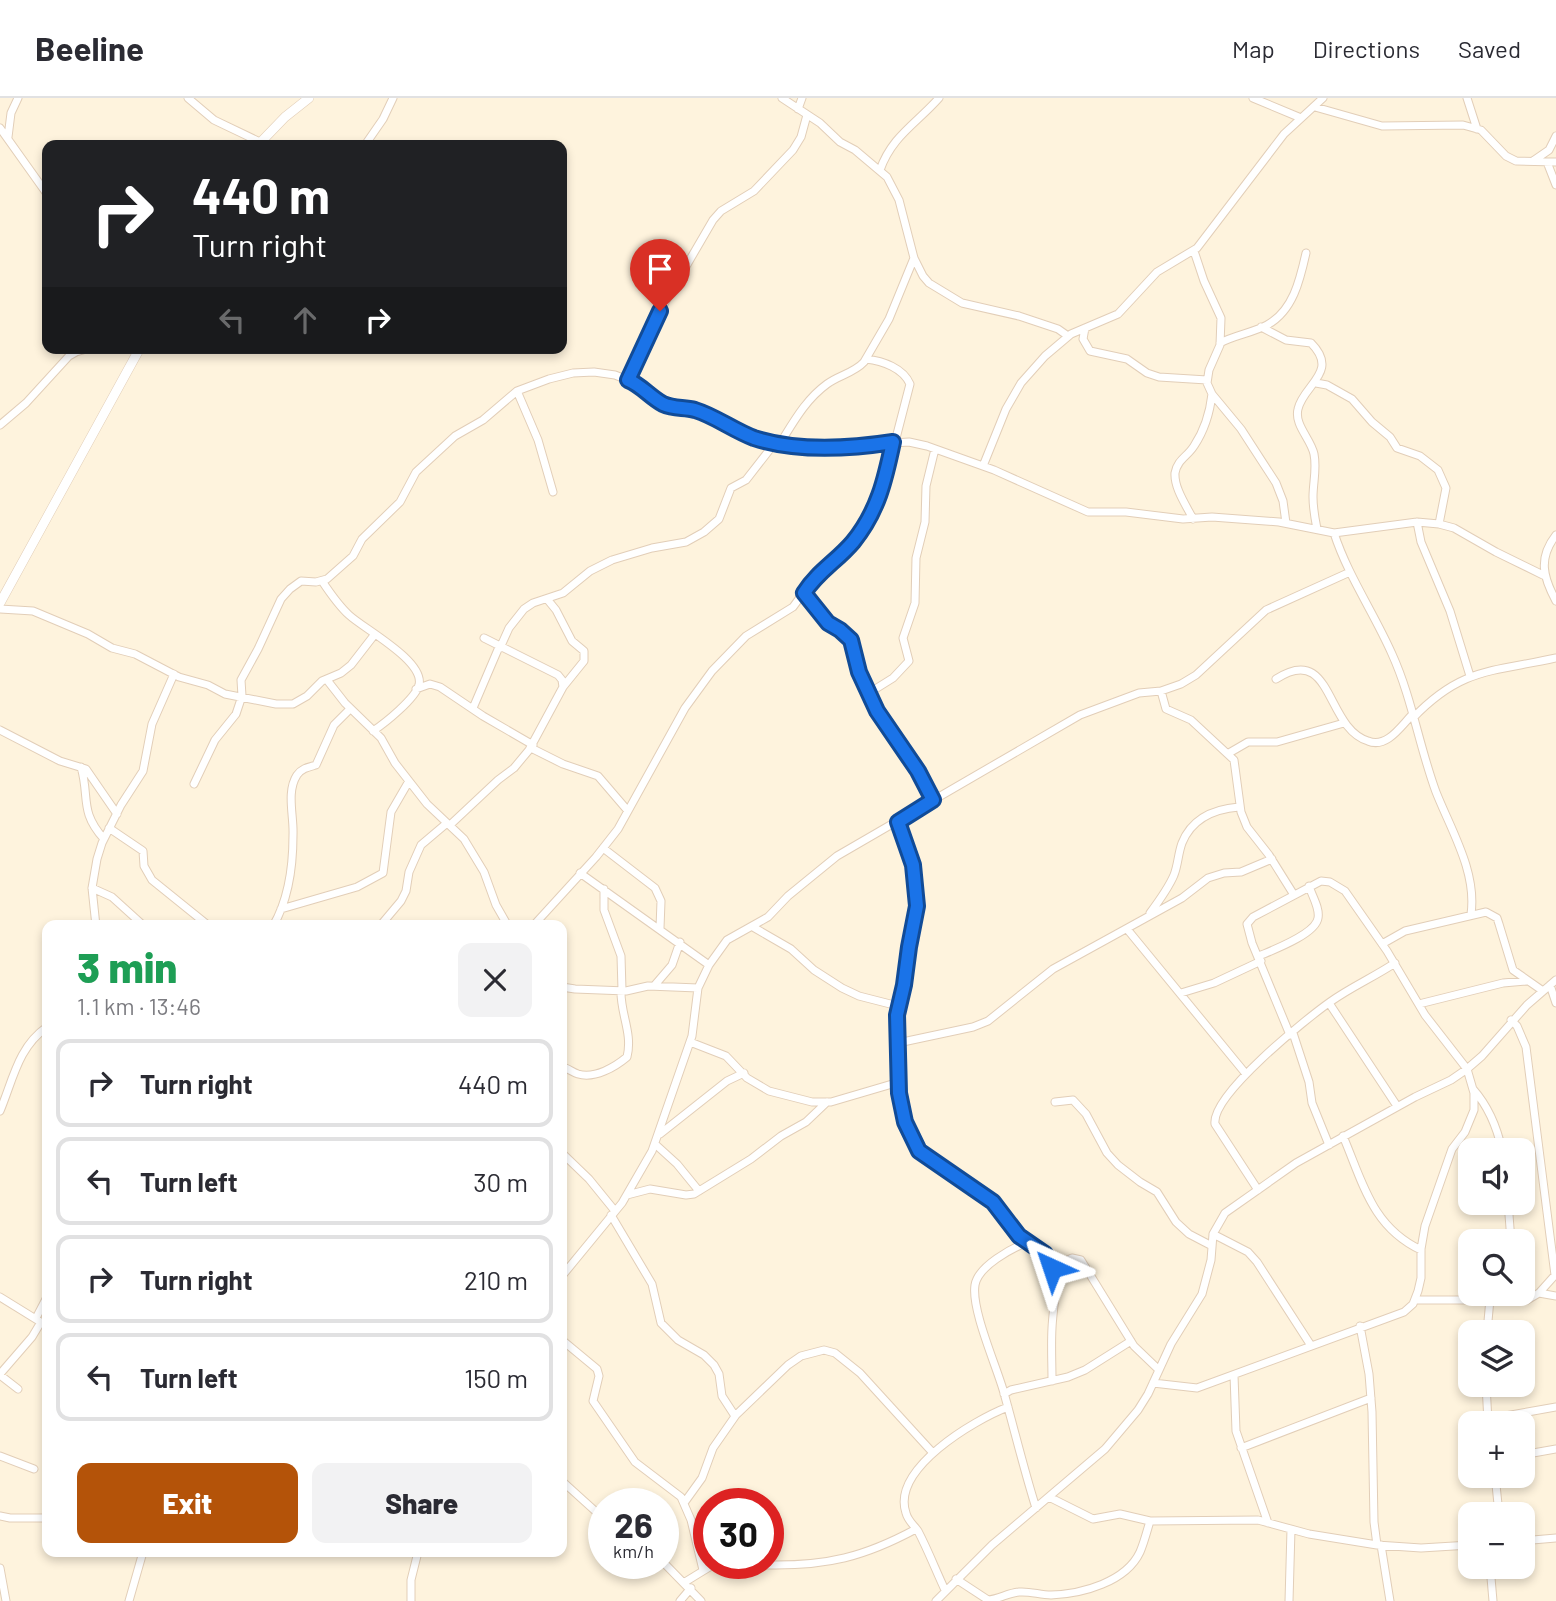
<!DOCTYPE html>
<meta charset="utf-8">
<style>
:root{--surface:#fff;--page:#f2f2f3;--text:#2b2b33;--muted:#7c7c81;--line:#e1e1e2;--accent:#b45309}
body{margin:0;font-family:Barlow,sans-serif;background:var(--page);color:var(--text);height:100vh;display:flex;flex-direction:column;font-size:26px;white-space:nowrap}
*{box-sizing:border-box;margin:0}
p{font-size:23px;color:var(--muted)}
.icon{flex:none;width:38px;height:38px;fill:none;stroke:currentColor;stroke-width:2;stroke-linecap:round;stroke-linejoin:round}
.map{position:relative;flex:1;overflow:hidden}
.drawer{position:absolute;left:42px;top:822px;width:525px;height:637px;display:flex;flex-direction:column;background:var(--surface);border-radius:14px;box-shadow:0 4px 10px #0003}
.drawer>*{flex:none}
.guide{position:absolute;left:42px;top:42px;width:525px;height:214px;border-radius:14px;box-shadow:0 4px 10px #0003;background:#202124;color:#fff;overflow:hidden}
.tools{position:absolute;left:1458px;top:1040px;display:grid;gap:14px}
.tools a{display:grid;place-items:center;width:77px;height:77px;border-radius:14px;background:var(--surface);box-shadow:0 4px 10px #0003;font-size:35px}
.speed{position:absolute;left:588px;top:1390px;display:flex;gap:14px;font-size:35px;font-weight:700;text-align:center}
.speed>*{display:grid;place-content:center;width:91px;height:91px;border-radius:50%;background:var(--surface);box-shadow:0 4px 10px #0003;line-height:1}
.speed small{font-size:18px;font-weight:400}
.speed .limit{border:10px solid #d22;background:#fff;color:#111}
.pin{position:absolute;display:grid;place-items:center;width:60px;height:60px;color:#fff;margin:-72px -30px;border-radius:50% 50% 50% 0;rotate:-45deg;box-shadow:0 0 7px #0007}
.pin .icon{rotate:45deg}
.me{position:absolute;width:77px;margin:-38px;rotate:318deg;stroke-linejoin:round;filter:drop-shadow(0 0 5px #0008)}
.turn{display:flex;align-items:center;gap:24px;height:147px;padding:0 35px;font-size:32px}
.turn .icon{width:91px;height:91px;stroke-width:2.5}
.turn b{display:block;font-size:49px;line-height:60px}
.lanes{display:flex;align-items:center;height:66px;padding:0 35px;background:#0003;justify-content:center;gap:35px;direction:ltr}
.lanes .off{opacity:.35}
.round{display:grid;place-items:center;flex:none;width:74px;height:74px;border-radius:14px;background:var(--page)}
.overview{display:flex;align-items:center;justify-content:space-between;height:119px;padding:0 35px}
h1{font-size:42px;font-weight:800;line-height:52px;color:#1e9e55}
.cta{display:flex;gap:14px;margin-top:auto;padding:14px 35px}
.cta a{flex:1;height:80px;border-radius:14px;background:var(--accent);color:#fff;font-size:28px;font-weight:800;line-height:80px;text-align:center}
.cta a+a{background:var(--page);color:var(--text)}
ul{padding:0;list-style:none}
li{display:flex;align-items:center;gap:21px;height:88px;margin:0 14px 10px;padding:0 21px;border:4px solid var(--line);border-radius:14px}
li div{flex:1}
li b{display:block;font-size:26px}
li em{font-style:normal}
header{display:flex;align-items:center;gap:42px;box-sizing:border-box;height:98px;padding:0 35px;background:var(--surface);border-bottom:2px solid var(--line)}
header strong{font-size:33px}
nav{display:flex;gap:38px;margin-inline-start:auto;font-size:24px}
.map>svg:first-child{display:block}
.lines{fill:none;stroke-linecap:round;stroke-linejoin:round}
.minor-casing{stroke:#e2ceb8;stroke-width:9}
.tertiary-casing{stroke:#e2ceb8;stroke-width:10}
.minor{stroke:#fff;stroke-width:7}
.tertiary{stroke:#fff;stroke-width:9}
.route-casing{stroke:#114b97;stroke-width:18}
.route{stroke:#1a73e8;stroke-width:12}
</style>
<header>
<strong>Beeline</strong>
<nav><a>Map</a><a>Directions</a><a>Saved</a></nav>
</header>
<div class="map">
<svg width="1556" height="1503" viewBox="0 0 1556 1503">
<rect width="100%" height="100%" fill="#fef3dd"/>
<g class="lines">
<g class="minor-casing">
<path id="minor" d="M188,0L214,22L260,44
M782,0L820,25L840,44L855,52L887,79L899,102L914,160L923,178L929,185L962,205L1019,218L1058,231L1068,238
M1253,0L1301,20
M1467,0L1477,31
M1315,9L1382,28L1463,27L1481,32L1506,58L1516,63L1556,64
M798,11L802,0
M0,30L47,96
M8,39L11,15L18,0
M365,47L383,21L393,0
M1533,63L1549,52L1556,38
M1547,64L1556,87
M880,72C892,38 916,26 939,0
M1194,153L1204,183L1221,220L1220,247L1209,272L1207,285L1212,296L1241,331L1276,385L1283,403L1286,425
M1261,229L1286,242L1311,245C1340,274 1303,287 1298,311C1294,327 1311,341 1314,356C1317,371 1313,384 1313,399C1313,410 1315,421 1317,431
M1085,230L1083,241L1090,253L1127,261L1147,275L1159,279L1207,282
M1220,245C1235,237 1252,235 1267,227C1293,213 1300,182 1306,155
M866,261C883,263 903,270 910,286L895,344
M628,282L660,213L713,122L721,113L754,93L793,52L801,39L807,17
M1316,285L1327,287L1352,301L1372,324L1390,339L1397,350L1420,358L1438,372L1446,390L1439,426
M517,293L538,342L553,394
M0,327L26,305L69,258L76,254L90,250
M779,347C793,325 805,302 827,286C839,277 854,275 864,264L889,221L914,160
M983,368L1006,311L1021,285L1045,258L1071,236L1118,216L1157,174L1197,150L1284,36L1323,0
M1193,421C1186,407 1174,390 1175,375C1177,362 1188,358 1194,348C1204,333 1210,314 1212,296
M1417,424L1421,444L1450,513L1470,578
M1334,435C1348,478 1374,515 1392,556C1412,600 1419,648 1436,694C1451,732 1477,774 1471,816
M1556,437C1538,460 1543,479 1556,503
M322,483C330,495 338,507 349,517C364,531 425,563 419,587C415,601 385,625 373,633
M804,495L828,525L840,532L851,543L859,574L877,613L918,673L933,702
M547,501L556,512L572,543L584,553V563L563,589
M0,511L33,513L88,536L112,550L135,556L179,579L208,587L225,596L276,606H293L307,598L322,583L341,575L351,567L375,536
M500,550L509,530L524,511L533,505L563,495L590,473L612,462L652,450L686,444L704,434L719,421L731,390L746,382L774,346
M1276,581C1333,544 1325,630 1368,643C1375,646 1383,644 1389,640C1398,634 1405,624 1412,617
M327,582L345,605L381,640L395,665L427,706L464,741L484,774L496,807L508,828
M416,591L430,586L440,589L483,618L533,647
M1161,593L1166,611L1191,622L1234,662L1241,714L1247,729L1269,757L1294,797
M869,595L893,580L909,563L903,540L915,505L916,460L925,424L926,388L935,351
M473,610L499,549
M1413,620C1462,569 1493,574 1556,560
M0,632L60,663L86,671L117,716
M531,650L563,666L598,678L628,713
M1229,655L1248,644H1277L1344,625
M81,669C90,700 79,713 104,741
M194,686L215,642L236,616L242,598L241,582L258,551L281,501L290,491L301,483L316,484L327,481L353,458L362,441L400,404L416,374L455,338L483,322L517,293L549,281L573,275L594,274L615,277L635,285L652,300L675,311L694,312L733,332L783,348L827,349L909,344L927,348L994,372L1088,414H1126L1183,421L1212,419L1279,424L1334,435L1417,424L1439,426L1454,430L1496,454L1543,477
M898,724C927,791 913,837 898,905C893,929 898,997 904,1021C917,1068 962,1076 995,1106C1005,1115 1009,1130 1020,1139C1032,1148 1046,1152 1051,1167C1059,1188 1053,1207 1052,1230C1051,1247 1052,1265 1052,1283
M450,727L498,682L514,670L529,652L563,589L562,582L558,577L484,540
M109,730L143,753L144,768L152,782L209,828
M603,750L655,790L661,803L660,830
M580,775L709,867
M92,790L112,799L144,828
M604,791V812L621,858L622,892
M281,811L357,789L383,775L391,714L409,683
M1150,815C1159,803 1168,791 1174,777C1178,767 1178,756 1182,745C1192,720 1214,711 1239,709
M96,828L92,790L97,761L102,745L121,707L143,673L152,626L174,576
M273,828C289,801 293,767 293,737C294,718 286,694 297,677C302,670 309,669 316,667L334,627L350,611
M380,828L401,803L406,793L409,774L421,747L447,725
M533,828L596,759L618,731L685,610L712,573L746,538L793,509L815,479L852,444L878,403L893,344
M753,829L791,851L814,872L842,890L859,898L898,908
M1127,831L1246,976
M1382,846L1405,833L1486,814L1497,820L1499,826L1513,872L1543,893
M1259,858C1273,852 1316,836 1318,820C1320,810 1312,798 1309,788
M1550,887L1556,905
M654,888L672,867L680,844
M562,889L575,891L626,893L648,888L698,890
M1181,895L1214,885L1261,863
M1329,905L1397,1008
M1419,906L1503,885L1527,883
M1511,922L1517,928L1526,949L1555,1177
M1293,935L1309,984L1312,1005L1329,1047
M690,944L726,958L747,980L769,993L812,1004H831L899,984
M898,945L973,929L988,923L1053,871L1182,800L1208,780L1224,775L1241,774L1272,761
M562,969C568,970 572,974 578,976C595,981 615,969 627,959C633,935 620,915 621,892
M1473,991C1488,1008 1497,1029 1502,1052
M1055,1004L1073,1002L1086,1016L1107,1055L1118,1067L1140,1084L1157,1094L1176,1124L1189,1136L1212,1148
M0,1013C13,982 18,949 47,929
M660,1036L727,983L744,975
M1343,1038C1363,1085 1372,1129 1421,1152
M655,1046L677,1066L699,1093
M562,1055L589,1081L615,1113
M1258,1092L1215,1026C1211,997 1306,921 1330,904C1351,889 1374,879 1395,865
M627,1097L650,1091L686,1097L694,1096L751,1061L781,1038L806,1024L827,1004
M1508,1104L1511,1143
M611,1117L652,1186L661,1225L678,1242L704,1257L714,1267L719,1276L722,1298L735,1318
M1213,1136L1248,1154L1257,1164L1310,1246
M1028,1144C1012,1150 978,1168 975,1187C971,1212 997,1269 1004,1295C1015,1334 1024,1372 1036,1410
M1052,1170L1072,1160L1081,1162L1134,1248L1159,1272
M562,1178L622,1105L652,1053L692,938L698,890L709,867L727,842L768,819L788,798L837,758L1080,617L1139,595L1161,593L1181,586L1196,577L1266,512L1350,474
M1539,1195L1556,1198
M0,1199L47,1228
M1415,1202H1527L1539,1195L1556,1176
M36,1220L47,1199
M1360,1228L1369,1276L1372,1314L1374,1424L1377,1447
M1487,1234L1490,1201
M562,1242L597,1271L599,1278L593,1303L635,1364L681,1399L691,1422L703,1472
M0,1276L32,1239L41,1224
M0,1277L18,1291
M1234,1277L1236,1333L1268,1425
M1153,1285L1197,1290L1404,1214L1413,1206L1418,1193L1421,1180V1151L1425,1128L1452,1051L1465,1034L1474,1012V995L1467,971L1425,917L1387,853L1345,793L1330,784L1321,783L1253,819L1247,826L1252,845L1290,937
M1486,1286L1488,1324
M1004,1296L1011,1292L1068,1279L1085,1272L1131,1243
M1488,1321L1556,1309
M1241,1350L1371,1300
M1522,1357L1556,1351
M0,1358L34,1371
M1495,1377L1499,1416
M562,1383L604,1421
M1049,1399L1093,1421L1120,1416L1150,1423L1258,1422L1309,1436L1377,1447L1421,1450L1470,1447
M684,1405L702,1380L713,1350L736,1317L788,1267L801,1258L824,1252L835,1255L860,1275L933,1355
M0,1418L10,1420H47
M1522,1443L1556,1440
M1381,1447L1390,1503
M663,1464L701,1503
M762,1465L768,1467C827,1468 864,1459 916,1431
M1490,1468L1493,1503
M0,1470L6,1503
M956,1481L988,1502C999,1501 1008,1495 1019,1494C1030,1493 1040,1497 1051,1497C1082,1496 1126,1484 1140,1454C1144,1445 1147,1433 1150,1423
M685,1484L716,1465
M945,1492C936,1473 928,1452 918,1433C914,1427 908,1423 906,1415C891,1371 974,1322 1008,1309
M129,1503L143,1454
M411,1503V1482L418,1454
M680,1503L691,1490
M936,1503L992,1447L1105,1351L1138,1312L1148,1296L1171,1246L1202,1196L1211,1162L1213,1136L1225,1115L1296,1065L1415,999L1451,982L1467,971L1482,958L1527,907L1556,882
M1289,1503L1291,1431"/>
</g>
<g class="tertiary-casing">
<path id="tertiary" d="M258,47L285,19L309,0
M0,505L140,250"/>
</g>
<use href="#minor" class="minor"/>
<use href="#tertiary" class="tertiary"/>
</g>
<g class="lines">
<g class="route-casing">
<path id="route" d="M660,213L628,282C641,287 650,299 663,306C674,311 684,309 695,312C715,318 733,332 754,340C797,354 848,351 893,344C885,382 878,413 853,444C837,463 817,474 804,495L828,525L840,532L851,542L859,574L877,613L918,673L933,702L898,724L913,767L917,808L909,849L904,887L897,917L899,995L905,1024L919,1053L993,1104L1019,1138L1045,1156L1052,1170"/>
</g>
<use href="#route" class="route"/>
</g>
</svg>
<div class="tools">
<a><svg class="icon" aria-label="sound" viewBox="0 0 24 24"><path d="M4 9h4l5-4v14l-5-4H4zM17 9q2 3 0 6"/></svg></a>
<a><svg class="icon" aria-label="search" viewBox="0 0 24 24"><circle cx="10" cy="10" r="6"/><path d="M15 15l6 6"/></svg></a>
<a><svg class="icon" aria-label="layers" viewBox="0 0 24 24"><path d="M12 4l9 5-9 5-9-5zM3 14l9 5 9-5"/></svg></a>
<a>+</a>
<a>−</a>
</div>
<div class="speed"><div>26<small>km/h</small></div><div class="limit">30</div></div>
<div class="pin" style="left:660px;top:213px;background:#d93025"><svg class="icon" aria-label="arrive" viewBox="0 0 24 24"><path d="M6 21V4h12l-3 4 3 4H6"/></svg></div>
<svg class="me" style="left:1052px;top:1170px" viewBox="-20 -20 40 40"><path d="M0-17L14 15 0 8-14 15z" fill="#1a73e8" stroke="#fff" stroke-width="4"/></svg>
<div class="guide">
<div class="turn"><svg class="icon" aria-label="right" viewBox="0 0 24 24"><path d="M7 20v-9h11M14 6l5 5-5 5"/></svg><div><b>440 m</b>Turn right</div></div>
<div class="lanes"><svg class="icon off" aria-label="left" viewBox="0 0 24 24"><path d="M17 20v-9H6M10 6l-5 5 5 5"/></svg><svg class="icon off" aria-label="ahead" viewBox="0 0 24 24"><path d="M12 20V5M6 11l6-6 6 6"/></svg><svg class="icon" aria-label="right" viewBox="0 0 24 24"><path d="M7 20v-9h11M14 6l5 5-5 5"/></svg></div>
</div>
<section class="drawer">
<div class="overview"><div><h1>3 min</h1><p>1.1 km · 13:46</p></div><a class="round"><svg class="icon" aria-label="close" viewBox="0 0 24 24"><path d="M6 6l12 12M18 6L6 18"/></svg></a></div>
<ul>
<li><svg class="icon" aria-label="right" viewBox="0 0 24 24"><path d="M7 20v-9h11M14 6l5 5-5 5"/></svg><div><b>Turn right</b></div><em>440 m</em></li>
<li><svg class="icon" aria-label="left" viewBox="0 0 24 24"><path d="M17 20v-9H6M10 6l-5 5 5 5"/></svg><div><b>Turn left</b></div><em>30 m</em></li>
<li><svg class="icon" aria-label="right" viewBox="0 0 24 24"><path d="M7 20v-9h11M14 6l5 5-5 5"/></svg><div><b>Turn right</b></div><em>210 m</em></li>
<li><svg class="icon" aria-label="left" viewBox="0 0 24 24"><path d="M17 20v-9H6M10 6l-5 5 5 5"/></svg><div><b>Turn left</b></div><em>150 m</em></li>
</ul>
<div class="cta"><a>Exit</a><a>Share</a></div>
</section>
</div>
